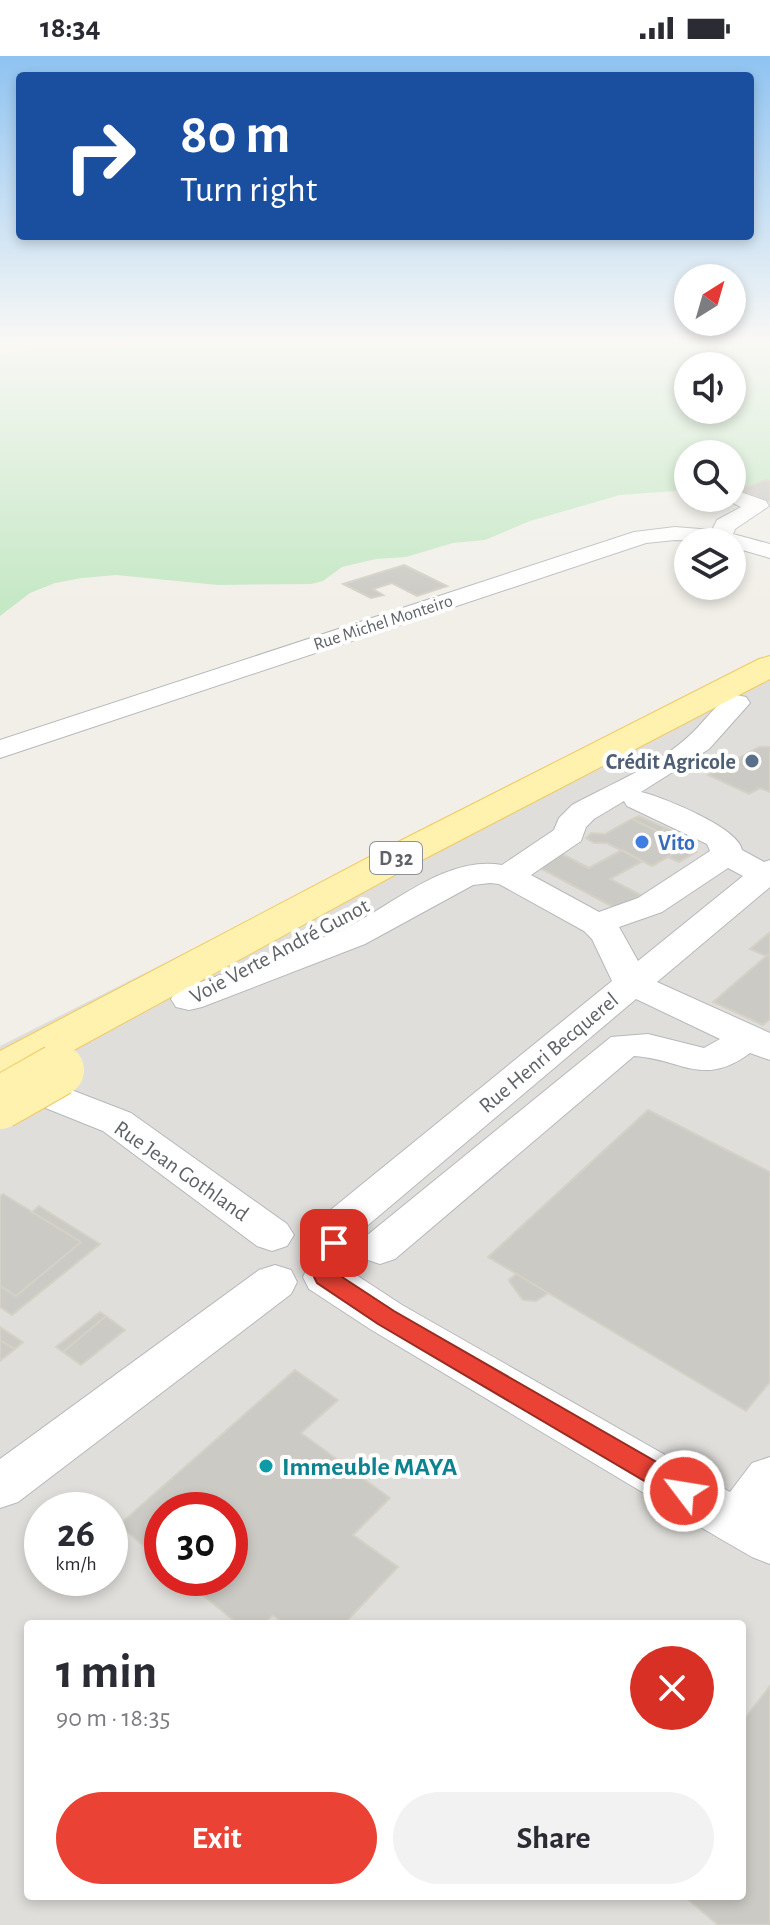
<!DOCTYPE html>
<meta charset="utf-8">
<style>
:root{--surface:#fff;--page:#f2f2f3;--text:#2b2b33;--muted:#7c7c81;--accent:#ea4335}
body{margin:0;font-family:"Alegreya Sans",sans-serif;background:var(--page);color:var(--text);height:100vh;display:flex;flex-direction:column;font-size:30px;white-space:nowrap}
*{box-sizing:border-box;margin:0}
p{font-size:26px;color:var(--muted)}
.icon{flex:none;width:44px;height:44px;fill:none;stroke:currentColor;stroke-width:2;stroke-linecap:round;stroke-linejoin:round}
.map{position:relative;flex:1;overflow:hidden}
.drawer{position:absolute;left:24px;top:1564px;width:722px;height:280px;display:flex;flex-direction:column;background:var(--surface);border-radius:8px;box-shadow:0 4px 12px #0003}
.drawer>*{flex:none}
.top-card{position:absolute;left:16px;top:16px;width:738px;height:168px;border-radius:8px;box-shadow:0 4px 12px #0003;background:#1a4fa0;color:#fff;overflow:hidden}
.needle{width:52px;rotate:37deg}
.tools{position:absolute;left:674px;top:208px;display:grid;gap:16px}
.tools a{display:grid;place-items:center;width:72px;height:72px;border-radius:50%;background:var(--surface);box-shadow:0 4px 12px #0003;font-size:40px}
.speed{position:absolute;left:24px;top:1436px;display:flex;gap:16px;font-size:40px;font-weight:700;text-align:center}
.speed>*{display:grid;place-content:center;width:104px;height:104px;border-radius:50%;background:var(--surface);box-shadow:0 4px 12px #0003;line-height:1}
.speed small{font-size:20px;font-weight:400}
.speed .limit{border:12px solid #d22;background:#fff;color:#111}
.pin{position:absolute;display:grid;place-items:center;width:68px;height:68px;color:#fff;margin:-34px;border-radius:16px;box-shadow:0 4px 12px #0006}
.me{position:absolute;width:88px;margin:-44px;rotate:301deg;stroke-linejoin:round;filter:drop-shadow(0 0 6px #0008)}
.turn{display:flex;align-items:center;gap:28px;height:168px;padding:0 32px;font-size:36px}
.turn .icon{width:104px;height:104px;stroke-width:2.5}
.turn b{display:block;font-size:56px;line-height:68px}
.round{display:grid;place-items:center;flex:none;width:84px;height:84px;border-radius:42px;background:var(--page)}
.headline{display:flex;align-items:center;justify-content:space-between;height:136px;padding:0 32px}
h1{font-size:48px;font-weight:700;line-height:60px}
.primary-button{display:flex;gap:16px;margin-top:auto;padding:16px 32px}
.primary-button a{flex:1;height:92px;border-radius:48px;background:var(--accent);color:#fff;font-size:32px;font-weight:700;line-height:92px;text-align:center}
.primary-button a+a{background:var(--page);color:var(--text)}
.status{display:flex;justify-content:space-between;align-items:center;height:56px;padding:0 40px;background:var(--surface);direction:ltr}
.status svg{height:22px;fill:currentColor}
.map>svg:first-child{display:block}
.industrial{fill:#e0deda;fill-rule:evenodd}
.green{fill:#c5e8c5;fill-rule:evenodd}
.building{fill:#cccac5;stroke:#d6d1c6;stroke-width:2}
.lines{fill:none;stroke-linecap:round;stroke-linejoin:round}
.minor-casing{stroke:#b5b8bc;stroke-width:2}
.major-casing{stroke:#f2c960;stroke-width:2}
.minor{fill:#fff;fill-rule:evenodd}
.major{fill:#fff2af;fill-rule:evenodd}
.major-bridge-casing{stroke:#f2c960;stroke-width:54;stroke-linecap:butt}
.major-bridge{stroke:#fff2af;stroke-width:52}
.route{fill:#ea4335;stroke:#982c22;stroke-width:2}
.service-dot{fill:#5c6f8a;stroke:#fff;stroke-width:3}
.shop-dot{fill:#3f7fe0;stroke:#fff;stroke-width:3}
.culture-dot{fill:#0f9aa8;stroke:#fff;stroke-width:3}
.labels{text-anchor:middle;stroke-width:8;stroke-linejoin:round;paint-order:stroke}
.far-street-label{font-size:18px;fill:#5f6368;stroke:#fff}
.shield{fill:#fff;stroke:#8f9295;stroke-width:2}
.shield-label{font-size:20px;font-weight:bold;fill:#5f6368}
.service-label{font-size:22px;font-weight:bold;fill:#4e5e75;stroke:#fff;text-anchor:end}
.shop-label{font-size:22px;font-weight:bold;fill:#366cbe;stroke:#fff;text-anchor:start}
.street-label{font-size:22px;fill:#5f6368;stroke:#fff}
.near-culture-label{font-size:26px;font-weight:bold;fill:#0d838f;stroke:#fff;text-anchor:start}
</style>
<div class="status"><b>18:34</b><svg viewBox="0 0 49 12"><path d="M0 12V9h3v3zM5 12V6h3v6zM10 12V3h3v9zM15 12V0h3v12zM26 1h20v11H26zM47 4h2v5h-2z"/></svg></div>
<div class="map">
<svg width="770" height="1869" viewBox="0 0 770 1869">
<rect width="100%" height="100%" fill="#f1efe8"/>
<path class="industrial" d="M770,602V1869H0V990ZM42,1454H110V1522H42ZM162,1454H230V1522H162ZM28,1568H742V1840H28Z"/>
<path class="green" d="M134,286H770V425L732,435V398H688V434L620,439L530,465L485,484L453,487L406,501L376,503L342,511L323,525L311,528L218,529L116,519L82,522L55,527L30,537L0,560V299L80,287L117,291ZM688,310H732V354H688Z"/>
<path class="building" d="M766,424L770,425V446L737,435Z
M404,509L447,530L417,540L392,527L373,533L383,539L371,542L343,528Z
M759,691H770V736L760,732L749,738L708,719Z
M639,760L666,772L659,776L632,763Z
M632,763L659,776L666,772L694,786L652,810L607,787H594L586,782L591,777L605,778Z
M685,791L696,796L679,806L668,801Z
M622,794L643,805L610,823L641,839L617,853L536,810L560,797L589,812Z
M770,876V897L766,900L750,893Z
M770,897V963L763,969L713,946Z
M648,1054L770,1116V1326L746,1355L488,1201Z
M3,1138L81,1186L16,1240L0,1230V1141Z
M39,1150L100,1188L12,1259L0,1251V1230L16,1240L81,1186L32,1156Z
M516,1218L548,1237L536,1245L523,1244L511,1228L509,1224Z
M100,1256L106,1260L63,1296L56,1291Z
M106,1260L125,1274L81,1309L63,1296Z
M0,1271L23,1286L15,1293L11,1291L0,1284Z
M0,1284L15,1293L0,1305Z
M295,1314L338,1344L301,1377L390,1442L353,1479L398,1511L344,1568H284L273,1559L264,1568H238L182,1522H230V1454H162V1505L119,1469Z
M770,1630V1869H718L684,1840H742V1666Z"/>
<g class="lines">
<g class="minor-casing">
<path id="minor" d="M732,433L766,445L769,450L735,473L733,478L770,488V502L732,491V486L675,484L646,487L0,702V684L634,476L675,471L712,474L717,464L741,451L723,442H732Z
M736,639L746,641L750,647L709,693L641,736C663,741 739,772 742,794L764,806L770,804V831L657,926L770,977V1004L750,997C703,1032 682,1003 634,1000L395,1203L380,1208L365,1203L358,1192L365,1181L611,981L648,978L704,992L720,983L636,943L342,1191L327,1196L312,1191L305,1180L312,1169L612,925L592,883L584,875L499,828L490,827L473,829L365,888L202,951L189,954L176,951L171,943L176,935C230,915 286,897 339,875C390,853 443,799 502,809L554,774L559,762L572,749C609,729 660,708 690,679C705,666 717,644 736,639ZM624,745L627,750L707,788L710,795L638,842L599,856L531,819L581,785L586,771L594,763ZM728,812L743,820L638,905L619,871L662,856Z
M17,1013L131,1057L287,1168L294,1179L287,1190L272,1195L257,1190L103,1075L3,1035L0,1022L3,1017Z
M325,1204L341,1209L402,1249L730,1436L752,1407L770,1401V1508L752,1501L719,1482L370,1273L309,1233L303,1221L309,1209Z
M275,1209L291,1214L297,1226L291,1238L18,1446L0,1452V1403L259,1214Z"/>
</g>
<g class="major-casing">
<path id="major" d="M770,600V623L424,803L17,1025L0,1029V995L396,787L759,603Z"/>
</g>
<use href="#minor" class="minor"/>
<use href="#major" class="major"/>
<g class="major-bridge-casing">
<path id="major-bridge" d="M0,1047L58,1014"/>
</g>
<use href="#major-bridge" class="major-bridge"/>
</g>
<linearGradient id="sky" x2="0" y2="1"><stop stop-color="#8fc3f1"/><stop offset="0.52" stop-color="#f9f8f5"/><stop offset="1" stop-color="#f9f8f5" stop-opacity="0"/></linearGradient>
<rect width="770" height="548" fill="url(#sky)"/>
<path class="route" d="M334,1179L341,1182L347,1205L339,1219L394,1255L693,1427L697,1435L693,1443L684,1446L675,1443L378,1268L317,1227L314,1221L325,1204L323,1187L326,1182Z"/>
<circle class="service-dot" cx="752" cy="705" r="8"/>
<circle class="shop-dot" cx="642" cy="786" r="8"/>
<circle class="culture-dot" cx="266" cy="1410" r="8"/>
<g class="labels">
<g class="far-street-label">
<text transform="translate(383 566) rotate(-18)" y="6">Rue Michel Monteiro</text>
</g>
<rect class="shield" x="370" y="786" width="52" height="32" rx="6"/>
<g class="shield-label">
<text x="396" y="809">D 32</text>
</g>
<g class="service-label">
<text x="736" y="713">Crédit Agricole</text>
</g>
<g class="shop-label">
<text x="658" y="794">Vito</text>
</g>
<g class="street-label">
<text transform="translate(279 894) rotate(-28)" y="8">Voie Verte André Gunot</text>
<text transform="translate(548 996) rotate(-40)" y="8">Rue Henri Becquerel</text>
<text transform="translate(182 1114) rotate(35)" y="8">Rue Jean Gothland</text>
</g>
<g class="near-culture-label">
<text x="282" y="1419">Immeuble MAYA</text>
</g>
</g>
</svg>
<div class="tools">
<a><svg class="needle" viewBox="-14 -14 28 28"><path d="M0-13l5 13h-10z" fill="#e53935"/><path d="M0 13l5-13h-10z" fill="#7c7c81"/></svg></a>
<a><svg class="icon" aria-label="sound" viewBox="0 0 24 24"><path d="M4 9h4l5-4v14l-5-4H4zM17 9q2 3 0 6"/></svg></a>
<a><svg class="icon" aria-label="search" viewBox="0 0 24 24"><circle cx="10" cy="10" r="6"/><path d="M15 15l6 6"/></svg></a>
<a><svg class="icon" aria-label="layers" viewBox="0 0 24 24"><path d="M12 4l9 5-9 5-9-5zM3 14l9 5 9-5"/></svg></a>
</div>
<div class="speed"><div>26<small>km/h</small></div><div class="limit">30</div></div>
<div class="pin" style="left:334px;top:1187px;background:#d93025"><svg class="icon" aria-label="arrive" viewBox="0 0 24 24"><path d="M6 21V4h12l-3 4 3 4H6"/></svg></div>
<svg class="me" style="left:684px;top:1435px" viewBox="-20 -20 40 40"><circle r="17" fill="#ea4335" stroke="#fff" stroke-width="3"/><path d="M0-11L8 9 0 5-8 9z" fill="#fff"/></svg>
<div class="top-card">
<div class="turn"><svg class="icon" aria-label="right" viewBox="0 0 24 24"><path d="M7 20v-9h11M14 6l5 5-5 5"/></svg><div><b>80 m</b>Turn right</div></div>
</div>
<section class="drawer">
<div class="headline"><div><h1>1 min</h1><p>90 m · 18:35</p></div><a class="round" style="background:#d93025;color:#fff"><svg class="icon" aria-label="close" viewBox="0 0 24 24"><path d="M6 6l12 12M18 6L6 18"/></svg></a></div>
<div class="primary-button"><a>Exit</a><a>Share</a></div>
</section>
</div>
